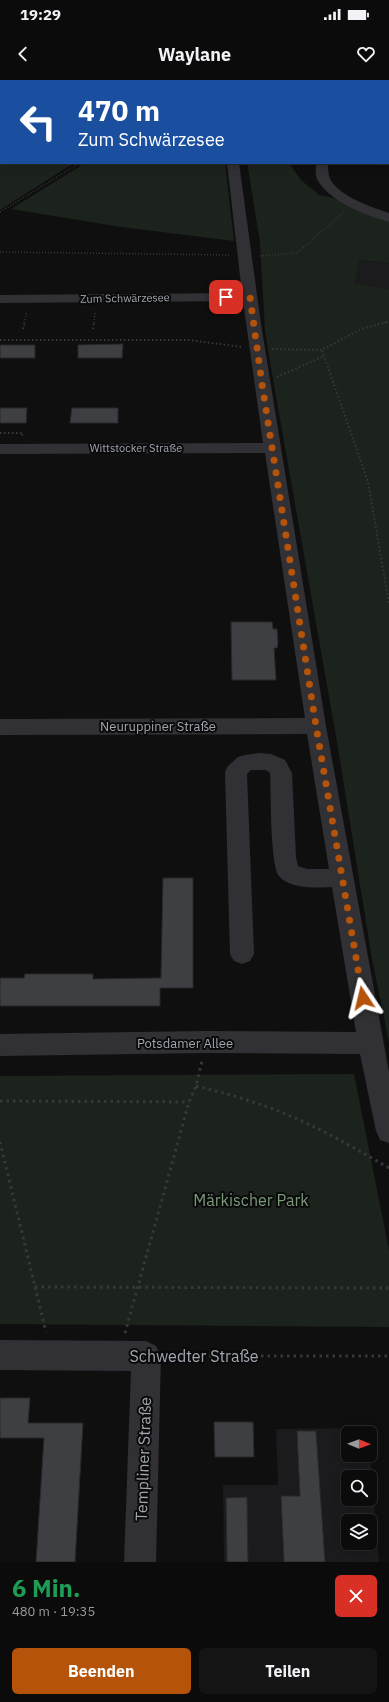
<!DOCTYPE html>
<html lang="de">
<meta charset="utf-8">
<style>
:root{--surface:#0b0b0c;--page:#141415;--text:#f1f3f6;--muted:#9a9b9d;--line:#2b2b2d;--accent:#b45309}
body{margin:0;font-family:"IBM Plex Sans",sans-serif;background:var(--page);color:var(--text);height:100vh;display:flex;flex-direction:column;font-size:15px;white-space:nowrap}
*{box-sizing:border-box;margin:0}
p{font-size:13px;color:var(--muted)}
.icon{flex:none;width:22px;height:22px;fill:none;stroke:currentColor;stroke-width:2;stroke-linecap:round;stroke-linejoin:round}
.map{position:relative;height:1482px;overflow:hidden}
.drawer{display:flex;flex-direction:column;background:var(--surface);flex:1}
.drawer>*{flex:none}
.hud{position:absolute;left:0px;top:0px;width:389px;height:84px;box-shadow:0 2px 10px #0003,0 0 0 1px var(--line);background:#1a4fa0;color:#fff;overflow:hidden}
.needle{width:26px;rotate:91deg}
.fabs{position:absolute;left:341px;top:1346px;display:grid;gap:8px}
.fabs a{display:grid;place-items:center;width:36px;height:36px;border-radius:6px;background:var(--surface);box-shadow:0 2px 10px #0003,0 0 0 1px var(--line);font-size:20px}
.pin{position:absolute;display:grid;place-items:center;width:34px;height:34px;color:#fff;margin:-17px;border-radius:8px;box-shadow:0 2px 6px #0006}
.me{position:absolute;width:44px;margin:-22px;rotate:350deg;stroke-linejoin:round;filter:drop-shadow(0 0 3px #0008)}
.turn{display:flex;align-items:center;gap:14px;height:84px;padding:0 12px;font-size:18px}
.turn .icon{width:52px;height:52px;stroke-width:2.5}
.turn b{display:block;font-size:28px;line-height:34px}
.round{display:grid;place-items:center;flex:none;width:42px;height:42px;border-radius:6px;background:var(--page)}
.summary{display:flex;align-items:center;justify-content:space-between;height:68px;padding:0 12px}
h1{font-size:24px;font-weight:700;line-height:30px;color:#1e9e55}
.cta{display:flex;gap:8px;margin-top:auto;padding:8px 12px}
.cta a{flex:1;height:46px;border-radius:6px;background:var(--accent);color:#fff;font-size:16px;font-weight:700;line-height:46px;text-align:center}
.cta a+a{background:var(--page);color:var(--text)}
.status{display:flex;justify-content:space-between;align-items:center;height:28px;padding:0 20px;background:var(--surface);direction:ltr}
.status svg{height:11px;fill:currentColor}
header{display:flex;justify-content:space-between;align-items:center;height:52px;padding:0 12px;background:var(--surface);font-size:18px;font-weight:700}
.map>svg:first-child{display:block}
.built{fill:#1b1b1d;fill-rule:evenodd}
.green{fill:#1c231c}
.building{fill:#3e3f43;stroke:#29292c}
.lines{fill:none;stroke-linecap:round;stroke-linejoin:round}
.path-far2{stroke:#37383c;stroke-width:1.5;stroke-dasharray:1 2;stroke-linecap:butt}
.path-far1{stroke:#37383c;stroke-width:2;stroke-dasharray:1.5 2.5;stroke-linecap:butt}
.path{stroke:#37383c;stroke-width:3;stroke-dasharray:2.5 4;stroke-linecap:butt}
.minor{fill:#313135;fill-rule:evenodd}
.route{stroke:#b45309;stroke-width:7;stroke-dasharray:0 12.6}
.labels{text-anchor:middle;stroke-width:4;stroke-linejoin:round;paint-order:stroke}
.far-street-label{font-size:11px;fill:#a1a7b0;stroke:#0a0a0b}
.street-label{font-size:13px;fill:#a1a7b0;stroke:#0a0a0b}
.near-park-label{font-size:16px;fill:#7a9a7a;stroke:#0a0a0b}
.near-street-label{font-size:16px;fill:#a1a7b0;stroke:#0a0a0b}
</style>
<div class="status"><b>19:29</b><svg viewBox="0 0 49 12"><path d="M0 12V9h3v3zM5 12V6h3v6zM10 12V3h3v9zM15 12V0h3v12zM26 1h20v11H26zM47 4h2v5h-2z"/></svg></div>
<header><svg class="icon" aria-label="back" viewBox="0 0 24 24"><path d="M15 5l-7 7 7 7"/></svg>Waylane<svg class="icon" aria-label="heart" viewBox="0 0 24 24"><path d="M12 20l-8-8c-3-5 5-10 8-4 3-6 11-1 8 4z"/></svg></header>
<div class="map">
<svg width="389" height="1482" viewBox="0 0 389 1482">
<rect width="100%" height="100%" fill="#0f0f10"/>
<path class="built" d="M0,0H186V1H1L0,13Z
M358,180L389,183V210V209L355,204Z
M368,1348V1353H348V1375H370L379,1482H224L223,1405H278L276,1349ZM348,1397H370V1419H348ZM348,1441H370V1463H348Z"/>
<path class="green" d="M0,27L1,83H74L0,130Z
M85,83H225L234,161L121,147L11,129Z
M247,83H289L301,100L319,115L340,119L389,141V183L359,180L355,203L389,209V962L372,879L337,662L270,282L265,250L260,162Z
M354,994L389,1170V1247L0,1244V996Z"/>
<path class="building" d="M123,264L122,278H78V265Z
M0,265H35V278H0Z
M0,328H27L26,343H0Z
M72,328H118V343H70Z
M231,542H272L273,549H277L278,563L277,568H274L276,600H232Z
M163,798H193V908H160V926H0V898H24L25,894H93V899L161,898Z
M0,1318H30L28,1343H83L75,1482H36L44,1358H0Z
M214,1342H253L254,1377H215Z
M297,1351H316L325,1482H284L281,1416H300Z
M247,1417L248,1482H227L226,1418Z"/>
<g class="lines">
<path class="path-far2" d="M0,132L80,83
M0,172L229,175
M260,176L297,173L344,132
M24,243L27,231
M94,243L95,231
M384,243L389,241"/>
<path class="path-far1" d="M387,242L361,249L322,270L368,402L389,524
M23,249L25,242
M93,249L94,242
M0,260H189L242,267
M272,269L322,270
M277,297L324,276
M0,353H23L22,356"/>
<path class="path" d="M196,1006C230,1014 263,1024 295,1038C327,1052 358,1070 389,1088
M0,1021L189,1022
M0,1062L46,1252
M35,1207L389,1208
M125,1253L189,1022L196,1006L202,981
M170,1276H389"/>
<path class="minor" d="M212,0H224V1H212Z
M316,0H328L329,1H317Z
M227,83H239L261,244L326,646L389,992V1063L380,1060L376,1051L360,974L204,973L0,976V954L204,951L356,952L332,807C318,808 289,809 279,796C270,784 271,712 270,693L266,690H251L247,694L254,874L250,881L242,884L234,881L230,874L225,692L228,686L238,677L245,675L259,673L271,674L285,680L292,693L296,777L298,786L307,789H329L307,654L0,655V639L305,638L265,373L0,374V364L263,363L243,221L0,223V215L242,213Z
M316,83H328C328,88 328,94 330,99C339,116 371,127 389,133V142C367,136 328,121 317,99C315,94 316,88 316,83Z
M0,1260L146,1261L156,1266L161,1276L156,1482H124L131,1291L0,1290Z"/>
</g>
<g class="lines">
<path class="route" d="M226,217H250L262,304L316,646L363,918"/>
</g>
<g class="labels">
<g class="far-street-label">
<text transform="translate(125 218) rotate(-1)" y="4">Zum Schwärzesee</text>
<text x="136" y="372">Wittstocker Straße</text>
</g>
<g class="street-label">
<text x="158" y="651">Neuruppiner Straße</text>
<text x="185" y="968">Potsdamer Allee</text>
</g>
<g class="near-park-label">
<text x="251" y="1126">Märkischer Park</text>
</g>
<g class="near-street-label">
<text x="194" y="1282">Schwedter Straße</text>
<text transform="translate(143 1379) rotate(-88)" y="6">Templiner Straße</text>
</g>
</g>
</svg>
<div class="fabs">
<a><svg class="needle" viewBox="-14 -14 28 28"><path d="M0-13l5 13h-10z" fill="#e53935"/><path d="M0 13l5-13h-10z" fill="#9a9b9d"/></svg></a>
<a><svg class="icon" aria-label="search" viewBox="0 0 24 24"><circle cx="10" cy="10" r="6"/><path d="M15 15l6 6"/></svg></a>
<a><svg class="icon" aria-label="layers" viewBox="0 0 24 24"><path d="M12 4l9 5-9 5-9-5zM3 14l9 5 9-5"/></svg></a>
</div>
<div class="pin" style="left:226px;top:217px;background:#d93025"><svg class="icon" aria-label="arrive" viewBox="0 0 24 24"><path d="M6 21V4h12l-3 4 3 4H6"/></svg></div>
<svg class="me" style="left:363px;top:918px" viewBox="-20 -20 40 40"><path d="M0-17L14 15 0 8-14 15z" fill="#b45309" stroke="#fff" stroke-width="4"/></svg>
<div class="hud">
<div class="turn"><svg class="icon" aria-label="left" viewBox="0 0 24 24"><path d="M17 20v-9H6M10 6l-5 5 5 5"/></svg><div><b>470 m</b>Zum Schwärzesee</div></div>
</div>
</div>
<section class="drawer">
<div class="summary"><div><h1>6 Min.</h1><p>480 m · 19:35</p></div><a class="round" style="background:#d93025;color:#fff"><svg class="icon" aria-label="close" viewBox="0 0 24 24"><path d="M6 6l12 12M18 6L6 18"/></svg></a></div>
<div class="cta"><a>Beenden</a><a>Teilen</a></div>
</section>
